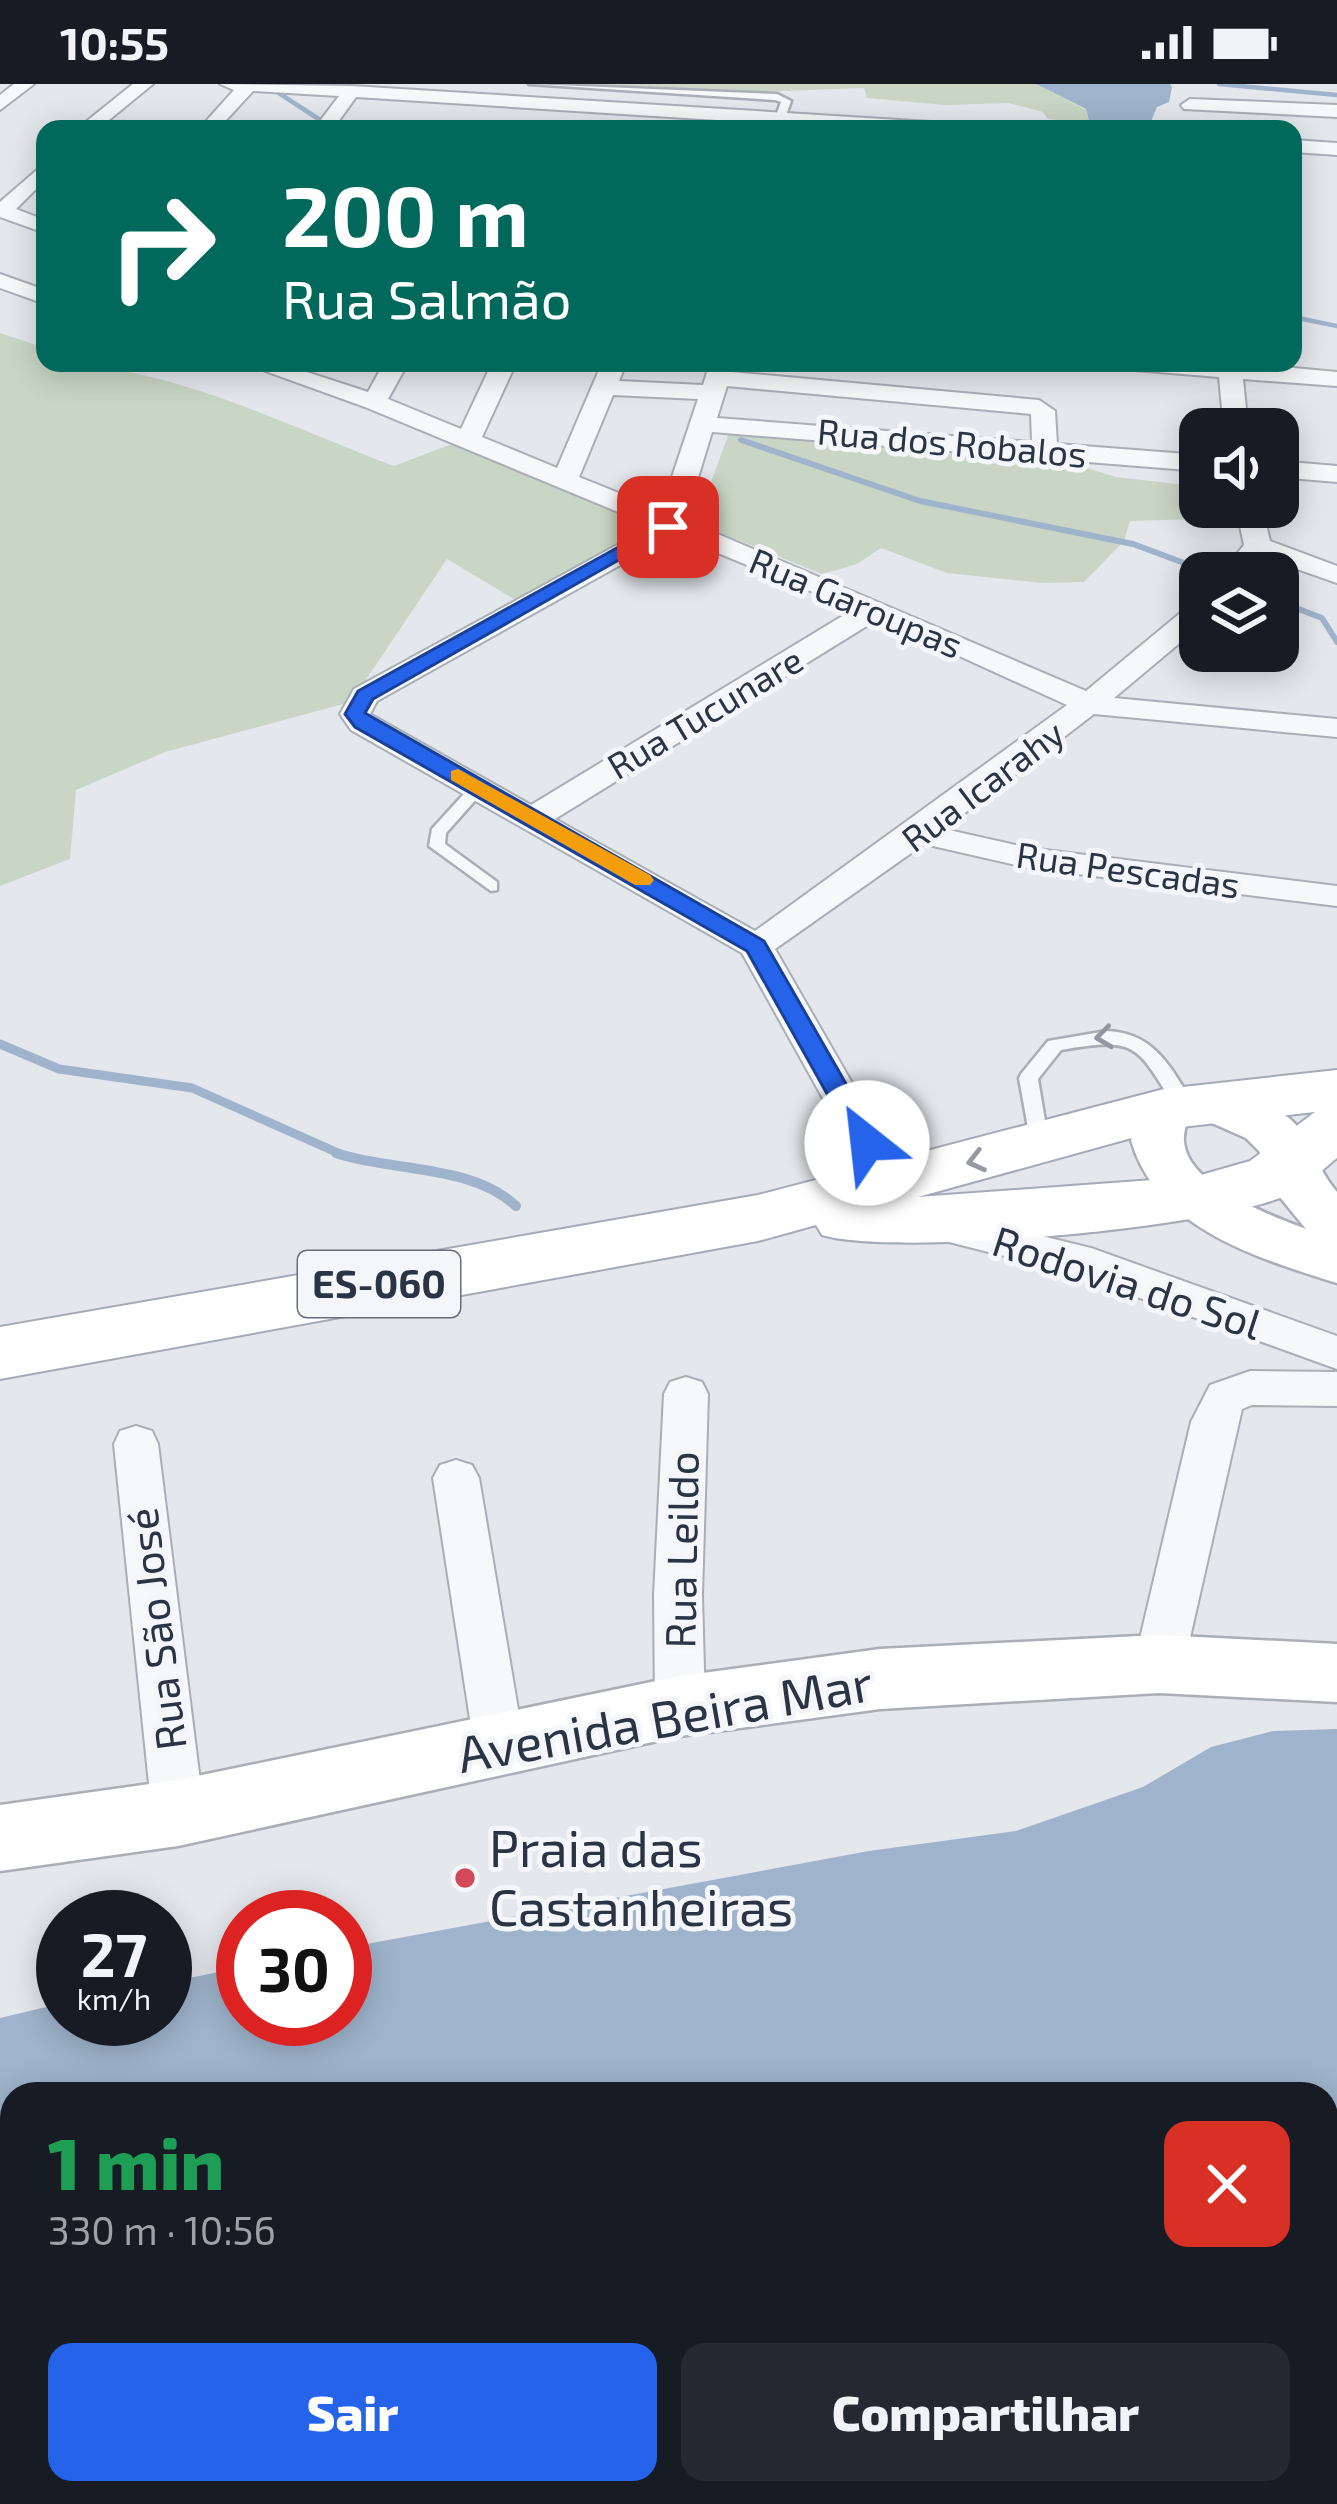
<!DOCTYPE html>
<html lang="pt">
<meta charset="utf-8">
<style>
:root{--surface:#171b24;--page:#242831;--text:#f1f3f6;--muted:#9ea1a6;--accent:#2563eb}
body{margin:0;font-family:"Exo 2",sans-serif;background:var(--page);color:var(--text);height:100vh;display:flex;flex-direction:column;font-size:45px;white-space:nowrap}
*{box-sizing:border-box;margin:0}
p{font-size:39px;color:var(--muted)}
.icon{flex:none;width:66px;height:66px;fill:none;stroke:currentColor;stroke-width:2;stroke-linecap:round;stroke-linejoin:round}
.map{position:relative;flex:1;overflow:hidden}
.details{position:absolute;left:0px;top:1998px;width:1338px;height:423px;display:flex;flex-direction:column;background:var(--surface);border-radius:36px 36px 0 0;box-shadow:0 6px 30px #0003}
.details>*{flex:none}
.guide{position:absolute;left:36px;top:36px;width:1266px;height:252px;border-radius:24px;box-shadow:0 6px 30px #0003;background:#00695c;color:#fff;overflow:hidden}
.controls{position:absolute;left:1179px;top:324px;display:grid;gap:24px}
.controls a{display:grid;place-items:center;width:120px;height:120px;border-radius:24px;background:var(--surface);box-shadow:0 6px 30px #0003;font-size:60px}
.speed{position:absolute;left:36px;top:1806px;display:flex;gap:24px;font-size:60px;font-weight:700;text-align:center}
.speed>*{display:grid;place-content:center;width:156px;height:156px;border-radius:50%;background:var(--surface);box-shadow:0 6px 30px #0003;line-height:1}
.speed small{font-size:30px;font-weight:400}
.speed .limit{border:18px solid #d22;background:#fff;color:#111}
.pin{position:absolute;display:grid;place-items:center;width:102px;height:102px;color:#fff;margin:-51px;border-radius:24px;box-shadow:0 6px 18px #0006}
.me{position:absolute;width:132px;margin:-66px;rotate:331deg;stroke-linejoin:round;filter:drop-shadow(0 0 9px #0008)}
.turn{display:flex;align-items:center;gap:42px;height:252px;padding:0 48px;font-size:54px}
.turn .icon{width:156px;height:156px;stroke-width:2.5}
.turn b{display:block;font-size:84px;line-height:102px}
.round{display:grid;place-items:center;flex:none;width:126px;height:126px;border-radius:24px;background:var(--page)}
.headline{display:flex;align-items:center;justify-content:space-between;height:204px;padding:0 48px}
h1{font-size:72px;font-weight:800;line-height:90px;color:#1e9e55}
.button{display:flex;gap:24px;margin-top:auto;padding:24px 48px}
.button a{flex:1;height:138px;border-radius:24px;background:var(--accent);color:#fff;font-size:48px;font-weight:800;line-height:138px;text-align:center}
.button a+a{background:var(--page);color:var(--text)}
.status{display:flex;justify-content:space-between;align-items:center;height:84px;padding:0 60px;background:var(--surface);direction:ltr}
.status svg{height:33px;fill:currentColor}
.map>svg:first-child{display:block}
.green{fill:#c9d6c5}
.water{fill:#9fb4cc;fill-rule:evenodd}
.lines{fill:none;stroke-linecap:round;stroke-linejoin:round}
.stream-far3{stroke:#9fb4cc;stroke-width:4.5}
.stream-far2{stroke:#9fb4cc;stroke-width:6}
.stream-far1{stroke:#9fb4cc;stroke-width:9}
.stream{stroke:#9fb4cc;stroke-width:10}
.lane-casing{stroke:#a9aeb7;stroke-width:5}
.street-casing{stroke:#a9aeb7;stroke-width:4}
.secondary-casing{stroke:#a9aeb7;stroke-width:5}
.primary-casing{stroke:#a3abb8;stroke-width:4}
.lane{fill:#f7f8fa;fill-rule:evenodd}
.street{fill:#f7f8fa;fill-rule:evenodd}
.secondary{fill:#fff;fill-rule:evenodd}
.primary{fill:#fff;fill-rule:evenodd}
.oneway{stroke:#9196a0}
.oneway2{stroke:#959aa2}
.route{fill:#2563eb;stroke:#184099;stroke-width:3}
.slow{fill:#f59e0b}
.poi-dot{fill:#d1495b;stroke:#f4f6f9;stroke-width:4.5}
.labels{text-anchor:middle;stroke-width:10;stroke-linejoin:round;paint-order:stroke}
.far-street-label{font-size:36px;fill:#2b3445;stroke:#f4f6f9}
.shield{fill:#f4f6f9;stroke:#676e7b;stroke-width:3}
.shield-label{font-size:39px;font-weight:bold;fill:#2b3445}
.street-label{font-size:42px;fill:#2b3445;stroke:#f4f6f9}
.near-street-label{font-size:51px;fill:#2b3445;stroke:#f4f6f9}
.near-poi-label{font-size:51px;fill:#2b3445;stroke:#f4f6f9;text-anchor:start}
</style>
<div class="status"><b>10:55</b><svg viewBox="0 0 49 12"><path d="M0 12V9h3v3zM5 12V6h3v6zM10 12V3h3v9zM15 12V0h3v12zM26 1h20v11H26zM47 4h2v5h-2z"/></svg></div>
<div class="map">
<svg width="1337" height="2420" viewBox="0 0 1337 2420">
<rect width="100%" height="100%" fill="#e4e7ec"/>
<path class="green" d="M554,0H1036L1086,26L1089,39L1048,35L1043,28L1009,19L946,21L867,14L864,4L752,8Z
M0,249L45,264V279C165,279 283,340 394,382L460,357L638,435L643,447L637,456L519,518L447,475L351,618L165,668L76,706L70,775L0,802Z
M729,349L1054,374L1116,393L1194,402L1200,404V423H1236L1233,434L1130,437L1124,457L1084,498L1043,499L947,489L881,464L857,480L822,490L696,439Z"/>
<path class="water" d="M1036,0H1170L1172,3L1169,18L1157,23L1150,40L1160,45H1091L1086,25Z
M1337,1645V2420H0V1934L63,1919V1935H165V1899L243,1883V1935H345V1864L869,1767L1016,1747L1143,1703L1211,1663L1273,1647ZM12,2010H1326V2409H12Z"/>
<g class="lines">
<path class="stream-far3" d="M265,0L334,45
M1219,0L1337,11
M1293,233L1337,242"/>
<path class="stream-far2" d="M741,356L920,417L1133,460L1211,489
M1278,517L1322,534L1337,558"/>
<path class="stream-far1" d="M0,960L59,985L192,1004L345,1072"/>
<path class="stream" d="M336,1069C392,1088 471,1080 516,1122"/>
<g class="lane-casing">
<path id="lane" d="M529,0L777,10L791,17L784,37L779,40L774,37L781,18L775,16Z
M479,698L487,703L446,749L445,760L497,798V806L491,807L429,762L432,745L473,700Z
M1107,947C1156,949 1171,985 1195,1022L1192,1027H1178C1136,963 1141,952 1061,966L1038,995L1049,1061L1046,1066H1032L1019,994L1021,990L1048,957Z"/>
</g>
<g class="street-casing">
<path id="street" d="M14,0H34L0,26V11Z
M133,0H153L98,45H77Z
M220,0L352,2L947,39L956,45H857L356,13L333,45H314L339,12L253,7L218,45H199L234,6Z
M1190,15L1337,21V33L1184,25L1181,21Z
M1293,56L1337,59V71L1293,68Z
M45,79V96L16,125L45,136V149L0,133V118Z
M0,190L45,206V220L0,204Z
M243,279H279L368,308L384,279H408L388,315L461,345L492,279H516L482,353L557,384L602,279H626L619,297L703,301L710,279H734L731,288L1039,316L1055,327L1057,360L1200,371V387L712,348L685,436L1086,607L1190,521L1200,518V542L1114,614L1337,635V653L1094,630L944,745L1029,764L1337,802V822L1029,784L924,760L775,865L909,1098L903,1108L889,1112L875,1108L742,869L351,646L340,630L354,605L652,442L365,323ZM727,302L1031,330L1032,358L717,334ZM613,311L698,315L661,426L579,393ZM674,451L854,525L531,721L370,630L377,617ZM878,535L1067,621L755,847L555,735Z
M1122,279H1241L1337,288V302L1243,295L1248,345H1224L1219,293L1134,286Z
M1278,377L1337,382V398L1278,393Z
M1236,423H1262L1270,457L1337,482V499L1263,473L1250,489H1221L1244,461Z
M939,1127L1091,1164L1337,1252V1285L1068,1188L925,1152L919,1142L925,1132Z
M1250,1287L1337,1288V1322L1252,1321L1242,1325L1184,1580L1176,1595L1159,1602L1142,1595L1134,1580L1191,1338L1210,1301Z
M686,1293L702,1298L708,1310L702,1511L705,1622L698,1638L680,1644L662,1638L655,1622L654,1511L664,1310L670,1298Z
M136,1342L152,1347L158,1360L204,1729L196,1746L178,1753L160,1746L152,1729L114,1360L120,1347Z
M456,1376L472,1381L479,1394L524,1661L517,1677L499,1684L481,1677L474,1661L433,1394L440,1381Z"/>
</g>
<g class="secondary-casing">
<path id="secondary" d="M1210,1003C1248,1012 1288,1020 1308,1058C1318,1077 1323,1092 1337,1108V1199C1257,1174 1156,1144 1131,1056L1146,1013L1164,1007L1186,1018L1192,1009ZM1189,1029L1246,1054L1259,1067L1279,1112L1306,1145C1270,1131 1188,1102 1184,1058C1183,1049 1187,1038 1189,1029Z
M1159,1551L1337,1560V1618L1159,1609L880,1625L680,1652L178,1762L0,1787V1721L178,1696L680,1592L880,1565Z"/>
</g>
<g class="primary-casing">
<path id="primary" d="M1337,986V1074C1323,1085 1309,1100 1294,1108C1226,1144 895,1173 822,1151L816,1141L758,1157L0,1295V1243L758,1111L1164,1005ZM1315,1028L1250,1077L1194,1093L918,1113L1164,1045Z"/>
</g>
<use href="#lane" class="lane"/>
<use href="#street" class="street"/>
<use href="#secondary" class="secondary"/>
<use href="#primary" class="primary"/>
</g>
<defs><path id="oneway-chevron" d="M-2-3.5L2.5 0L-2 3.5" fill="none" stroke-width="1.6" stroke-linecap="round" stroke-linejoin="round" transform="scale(3)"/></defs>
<use class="oneway" href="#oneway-chevron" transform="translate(1104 953) rotate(173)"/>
<use class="oneway2" href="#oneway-chevron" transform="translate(976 1077) rotate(166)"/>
<path class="route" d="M662,439L677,443L373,615L365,629L764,857L880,1059L876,1065H858L747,867L355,643L345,630L358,607Z"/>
<path class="slow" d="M458,685L650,791L654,796L650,801H635L451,696V687Z"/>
<circle class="poi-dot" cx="465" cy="1794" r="12"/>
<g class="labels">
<g class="far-street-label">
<text transform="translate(952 359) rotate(5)" y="13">Rua dos Robalos</text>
<text transform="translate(856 519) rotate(23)" y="13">Rua Garoupas</text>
<text transform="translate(705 629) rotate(-31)" y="13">Rua Tucunare</text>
<text transform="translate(983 702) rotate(-37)" y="13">Rua Icarahy</text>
<text transform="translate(1128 786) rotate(8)" y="13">Rua Pescadas</text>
</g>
<rect class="shield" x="298" y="1167" width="162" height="66" rx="9"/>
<g class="shield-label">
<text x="379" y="1214">ES-060</text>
</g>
<g class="street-label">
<text transform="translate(1127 1199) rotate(18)" y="15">Rodovia do Sol</text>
<text transform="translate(682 1466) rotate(-89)" y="15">Rua Leildo</text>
<text transform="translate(157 1545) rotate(-97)" y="15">Rua São José</text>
</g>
<g class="near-street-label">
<text transform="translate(665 1635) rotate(-10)" y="18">Avenida Beira Mar</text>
</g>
<g class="near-poi-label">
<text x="489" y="1783">Praia das<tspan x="489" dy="59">Castanheiras</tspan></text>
</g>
</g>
</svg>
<div class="controls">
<a><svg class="icon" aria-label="sound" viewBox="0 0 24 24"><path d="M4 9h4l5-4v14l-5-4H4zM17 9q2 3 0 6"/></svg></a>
<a><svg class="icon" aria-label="layers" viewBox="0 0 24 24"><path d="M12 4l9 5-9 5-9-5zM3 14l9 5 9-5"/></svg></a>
</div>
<div class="speed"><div>27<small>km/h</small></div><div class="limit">30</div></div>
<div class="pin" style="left:668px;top:443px;background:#d93025"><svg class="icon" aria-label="arrive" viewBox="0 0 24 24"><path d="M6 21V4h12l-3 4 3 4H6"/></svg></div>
<svg class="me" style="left:867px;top:1059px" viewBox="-20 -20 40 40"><circle r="19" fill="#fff"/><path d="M0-13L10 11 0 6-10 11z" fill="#2563eb"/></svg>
<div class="guide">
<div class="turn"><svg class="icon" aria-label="right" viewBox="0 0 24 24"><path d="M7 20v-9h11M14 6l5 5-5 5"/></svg><div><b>200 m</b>Rua Salmão</div></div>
</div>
<section class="details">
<div class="headline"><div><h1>1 min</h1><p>330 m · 10:56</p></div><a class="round" style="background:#d93025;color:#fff"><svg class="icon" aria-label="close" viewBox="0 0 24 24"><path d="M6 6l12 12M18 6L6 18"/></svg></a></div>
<div class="button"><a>Sair</a><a>Compartilhar</a></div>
</section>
</div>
